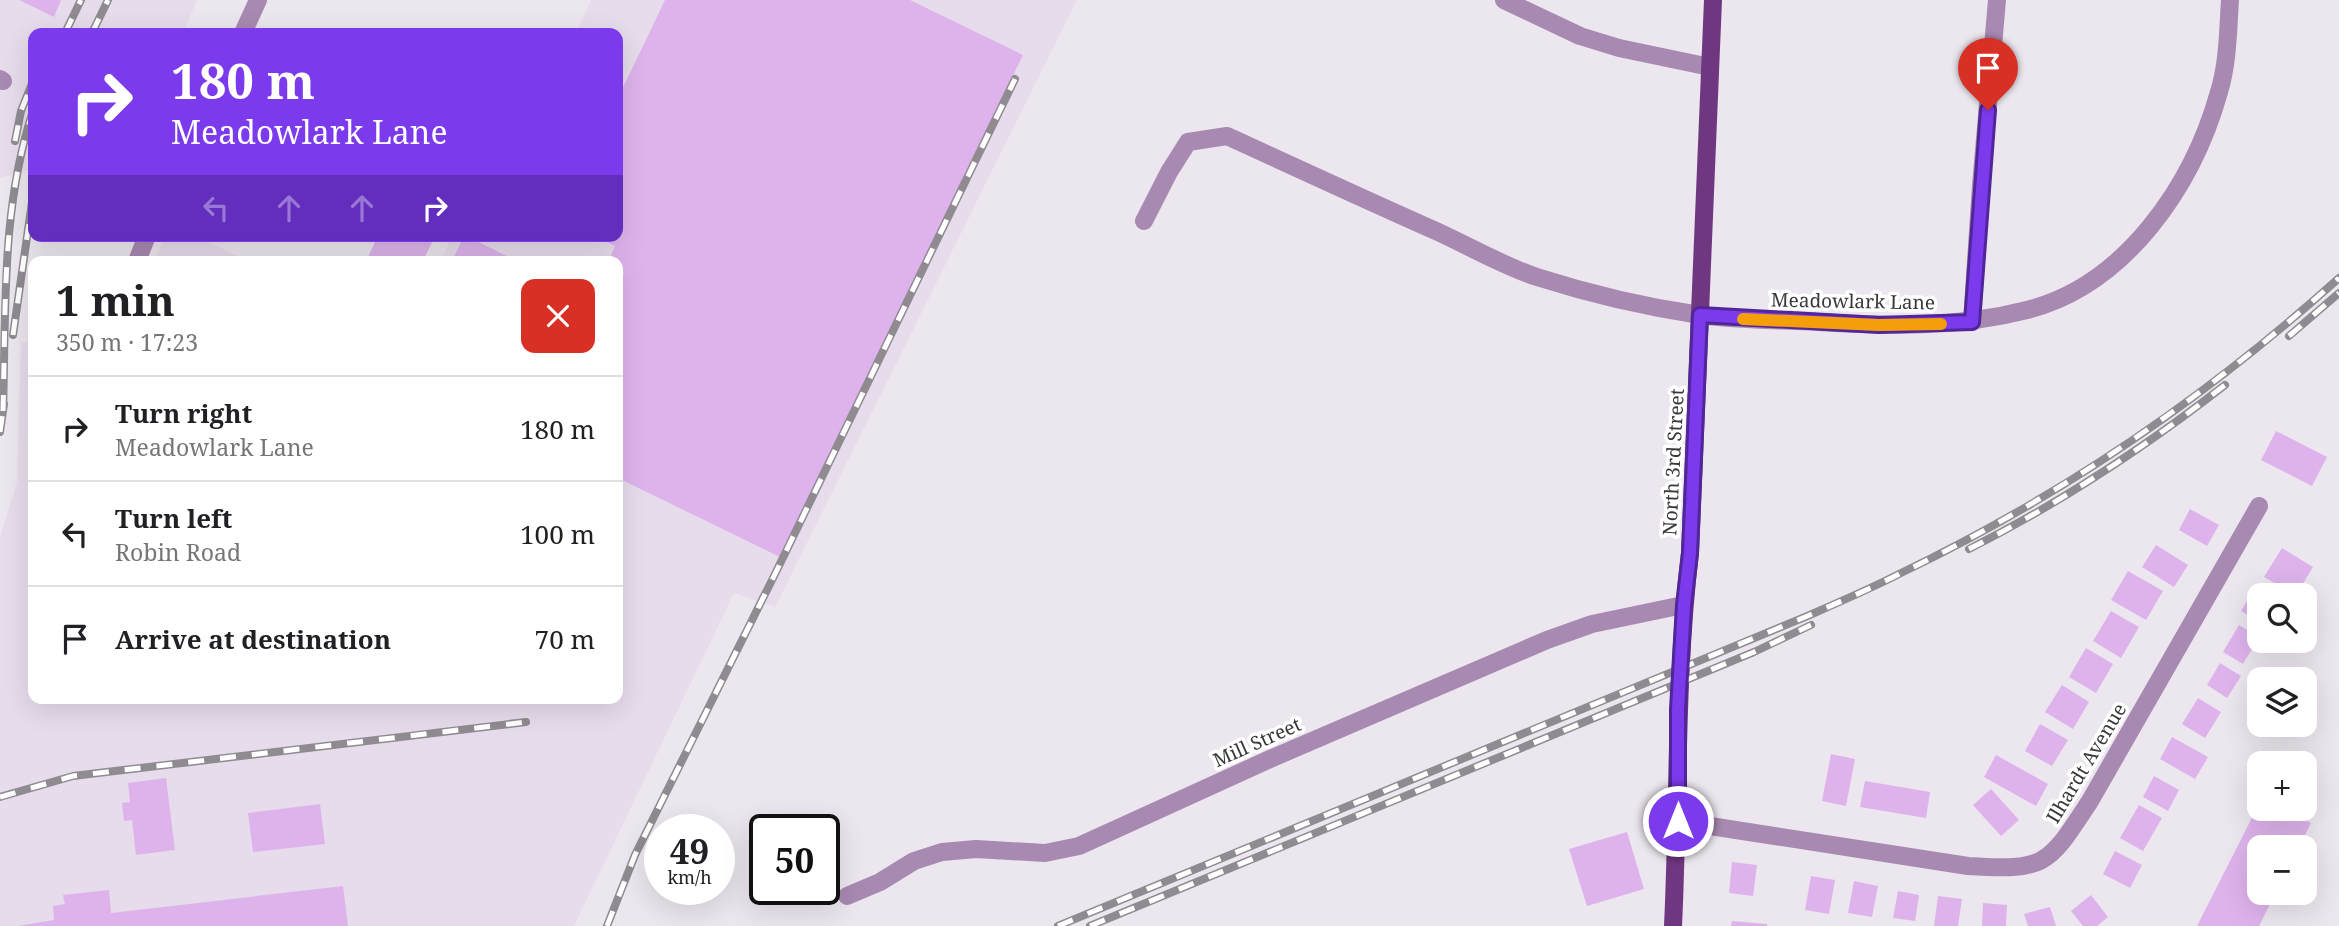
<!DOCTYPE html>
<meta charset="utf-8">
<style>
:root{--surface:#fff;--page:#f6f6f6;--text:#202124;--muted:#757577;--line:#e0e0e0}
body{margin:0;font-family:"Noto Serif",serif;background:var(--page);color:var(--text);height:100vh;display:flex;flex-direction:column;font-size:26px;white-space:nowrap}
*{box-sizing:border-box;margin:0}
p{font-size:23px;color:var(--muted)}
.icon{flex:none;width:38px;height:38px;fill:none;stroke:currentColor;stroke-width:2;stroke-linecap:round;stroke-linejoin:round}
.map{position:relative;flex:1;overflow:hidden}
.details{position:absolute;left:28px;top:256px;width:595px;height:448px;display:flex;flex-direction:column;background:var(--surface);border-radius:14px;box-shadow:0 7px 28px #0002}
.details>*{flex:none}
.hud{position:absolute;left:28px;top:28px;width:595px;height:214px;border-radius:14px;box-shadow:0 7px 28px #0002;background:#7c3aed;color:#fff;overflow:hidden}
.fabs{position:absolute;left:2247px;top:583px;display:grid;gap:14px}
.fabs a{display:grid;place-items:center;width:70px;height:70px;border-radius:14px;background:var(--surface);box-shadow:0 7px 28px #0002;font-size:35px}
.speed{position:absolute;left:644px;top:814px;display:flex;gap:14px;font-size:35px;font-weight:700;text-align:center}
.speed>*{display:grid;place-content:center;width:91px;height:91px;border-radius:50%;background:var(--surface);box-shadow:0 7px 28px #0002;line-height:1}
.speed small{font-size:18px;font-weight:400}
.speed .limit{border:4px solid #111;border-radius:10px;background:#fff;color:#111}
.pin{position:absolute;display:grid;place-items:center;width:60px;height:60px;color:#fff;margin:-72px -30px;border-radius:50% 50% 50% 0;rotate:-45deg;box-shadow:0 0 7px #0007}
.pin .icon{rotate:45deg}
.me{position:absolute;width:77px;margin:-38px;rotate:0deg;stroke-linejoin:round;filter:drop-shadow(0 0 5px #0008)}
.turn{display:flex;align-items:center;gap:24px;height:147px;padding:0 28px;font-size:32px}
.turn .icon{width:91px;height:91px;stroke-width:2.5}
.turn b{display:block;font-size:49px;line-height:60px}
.lanes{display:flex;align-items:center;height:66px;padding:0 28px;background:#0003;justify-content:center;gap:35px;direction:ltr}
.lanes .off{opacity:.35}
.round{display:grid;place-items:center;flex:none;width:74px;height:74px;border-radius:14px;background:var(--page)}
.head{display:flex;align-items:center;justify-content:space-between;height:119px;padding:0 28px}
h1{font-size:42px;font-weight:700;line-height:52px}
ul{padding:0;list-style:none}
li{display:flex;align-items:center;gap:21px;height:105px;padding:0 28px;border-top:2px solid var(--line)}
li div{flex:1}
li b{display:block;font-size:26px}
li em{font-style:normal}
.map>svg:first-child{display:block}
.built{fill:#e7dceb}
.building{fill:#deb3ec}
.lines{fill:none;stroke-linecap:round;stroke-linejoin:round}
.minor{stroke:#a889b1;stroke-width:18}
.major{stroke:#6f3780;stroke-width:18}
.rail-casing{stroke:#8f8b91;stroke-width:8}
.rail{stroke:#fff;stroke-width:5;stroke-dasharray:16;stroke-linecap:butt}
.route-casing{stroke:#51269a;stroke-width:18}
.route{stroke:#7c3aed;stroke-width:12}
.slow{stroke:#f59e0b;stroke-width:12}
.labels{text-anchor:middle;stroke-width:7;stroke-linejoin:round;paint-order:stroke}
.street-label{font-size:19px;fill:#39373a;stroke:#fff}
</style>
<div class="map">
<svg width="2339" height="926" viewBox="0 0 2339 926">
<rect width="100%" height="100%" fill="#ece6ee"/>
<path class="built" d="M0,0H197L183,33H33V169L0,178Z
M591,0H1077L775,607L734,593L574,926H0V537L17,482L21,342L33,343V698H618V261H441L452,236H618V33H576Z
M165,236H195L248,261H154Z"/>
<path class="building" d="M19,0H61L54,17Z
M665,0H910L1023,55L780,557L618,478V286L624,272L618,269V261H609L615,246L594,236H618V98Z
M378,236H435L423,261H366Z
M464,236H466L517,261H452Z
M2276,431L2327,457L2312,486L2261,460Z
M2190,509L2219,525L2207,546L2179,530Z
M2156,545L2188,565L2174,587L2142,567Z
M2282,548L2313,567L2296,595L2264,577Z
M2128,571L2163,591L2146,620L2111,600Z
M2254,589L2264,595H2259V622L2241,611Z
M2111,611L2139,627L2121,658L2093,641Z
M2239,625L2259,637L2243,664L2223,652Z
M2086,648L2113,664L2096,693L2069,677Z
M2220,663L2241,676L2227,698L2207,685Z
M2062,685L2089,702L2073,729L2045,712Z
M2198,698L2221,712L2205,738L2182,724Z
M2040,724L2068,740L2052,766L2025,751Z
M2172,737L2208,757L2195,779L2160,759Z
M1831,754L1855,759L1846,806L1822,801Z
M1996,755L2048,784L2036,806L1984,777Z
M2154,776L2179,790L2168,811L2143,797Z
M166,778L175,850L136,855L132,820L124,821L122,803L130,802L128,783Z
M1865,781L1930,792L1926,818L1860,807Z
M1991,789L2019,820L2001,836L1973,805Z
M320,804L325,844L253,852L248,813Z
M2259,804V808H2282L2311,823L2299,847H2259V892H2276L2259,926H2197Z
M2139,805L2162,818L2143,851L2120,838Z
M1627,832L1644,889L1587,906L1569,849Z
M2115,851L2142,865L2130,888L2103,874Z
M1732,862L1757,865L1753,896L1729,893Z
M1811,876L1835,880L1829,914L1805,910Z
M1854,881L1878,886L1872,917L1848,913Z
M343,886L348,926H18L54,920L53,906L65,904L63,895L109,890L111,913Z
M1898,891L1919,895L1915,921L1893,918Z
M2091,895L2108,917L2097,926H2083L2071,911Z
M1938,896L1962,899L1958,926H1934Z
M1983,903L2007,905L2006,926H1982Z
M2050,907L2056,926H2028L2024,914Z
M1732,921L1767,924V926H1731Z"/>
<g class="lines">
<path class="minor" d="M1504,0L1580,36L1619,48L1710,67
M243,33L258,0
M0,79L3,81
M1144,221L1169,172L1188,142L1227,136C1297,168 1366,200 1436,231C1469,246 1503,266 1537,277C1590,294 1646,307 1700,315C1739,320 1779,320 1818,322C1889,326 1957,328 2027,310C2126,285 2193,185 2219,92C2228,63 2228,30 2230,0
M137,261L147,236
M1972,322L1981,185L1997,0
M1678,821L1968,866C2047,871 2048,865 2090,801L2259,506
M847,896L880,882L914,861L942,852L976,849L1045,853L1079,846L1270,759L1547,640L1592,624L1683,605"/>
<path class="major" d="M1673,926C1679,802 1675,677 1690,553L1713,0"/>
<g class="rail-casing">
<path id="rail" d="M65,33L81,0
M92,33L108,0
M15,141L21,111L33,81
M13,335L33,195
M2289,336L2339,293
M3,411C6,310 1,208 33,111
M0,432L4,404
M1969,549C2060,503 2144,448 2225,385
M0,797L73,776L526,722
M607,926L635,855L776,572L1015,79
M1058,926L1805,617C1837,603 1870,589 1901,573C2060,497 2209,395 2339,278
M1090,926L1754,652L1811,625"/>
</g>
<use href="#rail" class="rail"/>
</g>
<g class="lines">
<g class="route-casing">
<path id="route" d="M1678,821V709L1684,605L1690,553L1700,315L1879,325L1972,322L1988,110"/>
</g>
<use href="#route" class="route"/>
<path class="slow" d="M1743,319L1879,325L1941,324"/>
</g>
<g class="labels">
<g class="street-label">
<text transform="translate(1853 301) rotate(1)" y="7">Meadowlark Lane</text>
<text transform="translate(1673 462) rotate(-87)" y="7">North 3rd Street</text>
<text transform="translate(1257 742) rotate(-24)" y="7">Mill Street</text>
<text transform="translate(2086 763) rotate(-59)" y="7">Ilhardt Avenue</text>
</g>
</g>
</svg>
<div class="fabs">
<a><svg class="icon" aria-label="search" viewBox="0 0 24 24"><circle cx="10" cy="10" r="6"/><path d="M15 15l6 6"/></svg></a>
<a><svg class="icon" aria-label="layers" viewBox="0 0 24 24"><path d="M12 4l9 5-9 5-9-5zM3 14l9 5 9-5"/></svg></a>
<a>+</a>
<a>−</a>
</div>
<div class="speed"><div>49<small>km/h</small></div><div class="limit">50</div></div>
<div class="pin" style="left:1988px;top:110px;background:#d93025"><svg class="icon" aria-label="arrive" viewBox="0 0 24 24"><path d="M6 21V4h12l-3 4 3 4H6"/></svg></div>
<svg class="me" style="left:1678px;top:821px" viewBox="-20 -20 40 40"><circle r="17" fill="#7c3aed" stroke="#fff" stroke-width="3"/><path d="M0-11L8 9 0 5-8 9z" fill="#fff"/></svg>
<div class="hud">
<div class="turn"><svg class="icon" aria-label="right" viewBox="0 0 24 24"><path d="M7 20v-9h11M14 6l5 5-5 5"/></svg><div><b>180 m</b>Meadowlark Lane</div></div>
<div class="lanes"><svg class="icon off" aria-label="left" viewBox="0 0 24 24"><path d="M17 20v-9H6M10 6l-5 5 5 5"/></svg><svg class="icon off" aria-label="ahead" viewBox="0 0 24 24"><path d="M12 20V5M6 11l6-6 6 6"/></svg><svg class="icon off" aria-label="ahead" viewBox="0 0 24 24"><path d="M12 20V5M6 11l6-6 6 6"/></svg><svg class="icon" aria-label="right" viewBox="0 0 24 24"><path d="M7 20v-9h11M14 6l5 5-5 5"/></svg></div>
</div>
<section class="details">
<div class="head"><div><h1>1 min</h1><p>350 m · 17:23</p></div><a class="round" style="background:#d93025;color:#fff"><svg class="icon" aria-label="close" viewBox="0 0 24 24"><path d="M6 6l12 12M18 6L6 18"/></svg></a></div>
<ul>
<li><svg class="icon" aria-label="right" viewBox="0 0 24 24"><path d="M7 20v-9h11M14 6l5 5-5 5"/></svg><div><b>Turn right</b><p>Meadowlark Lane</p></div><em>180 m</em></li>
<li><svg class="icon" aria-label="left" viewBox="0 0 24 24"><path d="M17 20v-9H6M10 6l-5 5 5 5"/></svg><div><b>Turn left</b><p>Robin Road</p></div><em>100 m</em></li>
<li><svg class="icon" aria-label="arrive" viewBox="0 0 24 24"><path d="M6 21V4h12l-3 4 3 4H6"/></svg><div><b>Arrive at destination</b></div><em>70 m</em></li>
</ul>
</section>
</div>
